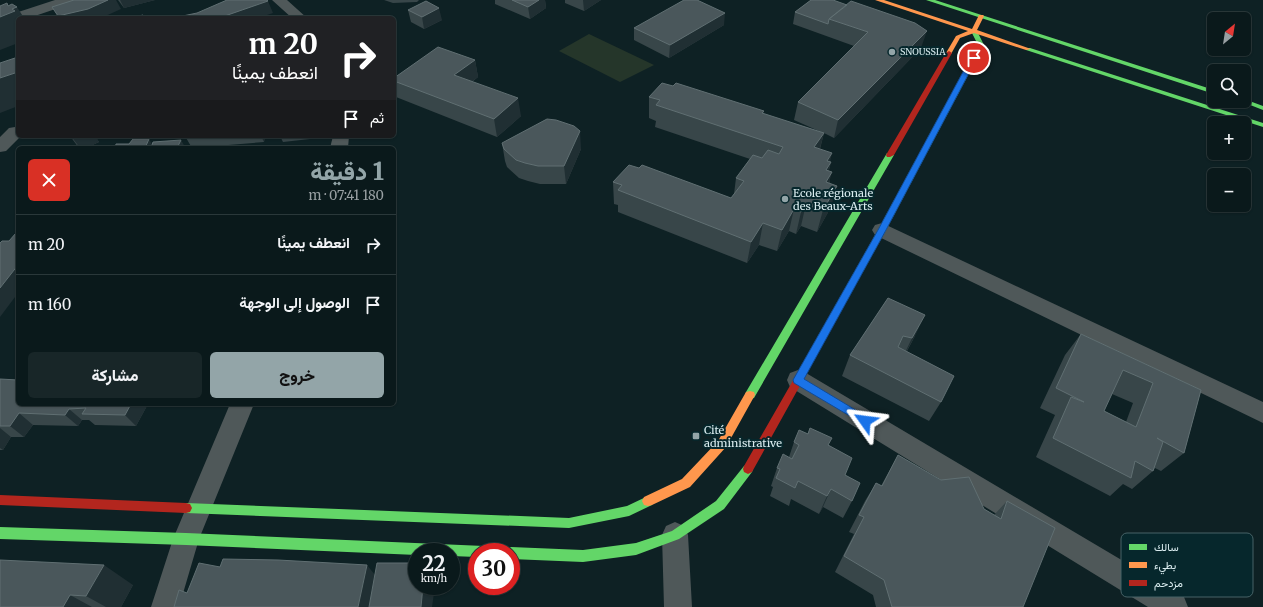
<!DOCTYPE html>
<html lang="ar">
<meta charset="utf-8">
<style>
:root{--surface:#0a191b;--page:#182628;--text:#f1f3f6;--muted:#99a0a3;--line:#2a383a;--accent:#93a5a8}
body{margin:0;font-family:Merriweather,Vazirmatn,serif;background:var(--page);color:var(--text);direction:rtl;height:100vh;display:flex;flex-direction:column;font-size:15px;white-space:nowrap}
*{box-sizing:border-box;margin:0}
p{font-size:13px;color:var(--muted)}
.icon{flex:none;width:22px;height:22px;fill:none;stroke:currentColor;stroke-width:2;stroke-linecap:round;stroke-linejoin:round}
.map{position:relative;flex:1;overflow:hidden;direction:ltr}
.sheet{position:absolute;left:16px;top:146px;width:380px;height:260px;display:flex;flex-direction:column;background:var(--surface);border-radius:6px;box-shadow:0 1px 3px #0004,0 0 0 1px var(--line);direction:rtl}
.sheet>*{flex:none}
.guide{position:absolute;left:16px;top:16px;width:380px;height:122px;border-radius:6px;box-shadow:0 1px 3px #0004,0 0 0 1px var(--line);direction:rtl;background:#202124;color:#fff;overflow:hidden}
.needle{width:26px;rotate:30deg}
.tools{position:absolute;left:1207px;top:12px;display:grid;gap:8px}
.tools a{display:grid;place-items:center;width:44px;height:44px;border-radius:6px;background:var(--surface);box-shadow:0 1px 3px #0004,0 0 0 1px var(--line);font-size:20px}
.speed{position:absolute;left:408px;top:543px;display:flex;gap:8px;font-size:20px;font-weight:700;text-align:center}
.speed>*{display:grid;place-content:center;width:52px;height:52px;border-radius:50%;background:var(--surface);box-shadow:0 1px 3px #0004,0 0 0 1px var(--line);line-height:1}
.speed small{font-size:10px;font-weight:400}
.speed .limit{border:6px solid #d22;background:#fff;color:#111}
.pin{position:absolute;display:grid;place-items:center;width:34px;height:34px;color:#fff;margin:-17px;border:2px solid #fff;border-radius:50%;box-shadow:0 1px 4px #0007}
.me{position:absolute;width:44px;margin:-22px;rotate:301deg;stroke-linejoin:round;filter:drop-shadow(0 0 3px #0008)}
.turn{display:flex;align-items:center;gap:14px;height:84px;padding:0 12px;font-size:18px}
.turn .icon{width:52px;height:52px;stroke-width:2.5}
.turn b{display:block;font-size:28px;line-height:34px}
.then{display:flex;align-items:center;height:38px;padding:0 12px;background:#0003;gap:8px;font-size:15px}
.round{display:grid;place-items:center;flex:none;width:42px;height:42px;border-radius:6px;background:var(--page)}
.headline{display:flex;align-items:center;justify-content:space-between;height:68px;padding:0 12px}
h1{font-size:24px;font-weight:800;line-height:30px;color:var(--accent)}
.primary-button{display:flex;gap:8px;margin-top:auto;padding:8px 12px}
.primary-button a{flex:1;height:46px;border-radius:6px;background:var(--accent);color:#111;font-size:16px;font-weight:800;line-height:46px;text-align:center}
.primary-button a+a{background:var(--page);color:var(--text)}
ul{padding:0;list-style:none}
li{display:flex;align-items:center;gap:12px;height:60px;padding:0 12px;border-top:1px solid var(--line)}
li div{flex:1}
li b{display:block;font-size:15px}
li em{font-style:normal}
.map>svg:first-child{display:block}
.green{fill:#25362a}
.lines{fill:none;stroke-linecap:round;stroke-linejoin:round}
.street{fill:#4f5859;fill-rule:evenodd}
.fast{fill:#63d668;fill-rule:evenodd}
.slow{fill:#ff974d;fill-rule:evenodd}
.jam{fill:#b3261e;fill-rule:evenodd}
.wall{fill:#384649;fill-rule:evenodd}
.shaded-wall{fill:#202f33}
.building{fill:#4a575b;stroke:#606f72;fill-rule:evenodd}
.route{fill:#1a73e8;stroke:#114b97}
.poi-dot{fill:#93a5a8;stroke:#06272c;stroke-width:1.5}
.labels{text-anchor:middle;stroke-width:4;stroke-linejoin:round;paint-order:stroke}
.far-poi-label{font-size:9px;fill:#daecef;stroke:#06272c;text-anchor:start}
.poi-label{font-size:11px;fill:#daecef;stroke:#06272c;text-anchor:start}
.key{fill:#06272c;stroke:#466266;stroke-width:1}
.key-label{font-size:11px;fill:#daecef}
</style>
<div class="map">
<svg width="1263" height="607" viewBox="0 0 1263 607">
<rect width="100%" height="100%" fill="#0e2124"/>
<path class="green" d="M589,34L654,65L620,82L559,51Z"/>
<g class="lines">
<path class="street" d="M55,0H75L73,3L29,18H18V22L0,27V18Z
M272,0H287L307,18H292Z
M15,127L18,128V136H21L6,151L0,152V137L9,128Z
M333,136H349L348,148H330Z
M882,223L1263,402V423L875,235L872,230L875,225Z
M798,370L806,373L1184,597L1188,607H1148L790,387L787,380L790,373Z
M230,404H254L199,539L179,607H151L173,539Z
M675,522L684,526L688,535L692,607H664L662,535L666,526Z"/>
<path class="fast" d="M926,0H935L1214,90V94Z
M974,29L977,31L984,45L886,230L805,376L802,377L799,376L797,373L799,370L878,230L978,45L971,31Z
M1026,48H1030L1263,123V127L1026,50Z
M1244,99L1263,106V110L1240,101H1244Z
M887,153H890L894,155L754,398L750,399L746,398L745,395L746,392Z
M748,464L752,466L753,469L752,472L724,509L679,539L636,555L583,562L511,559V552H506L507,549L511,547L583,550L636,543L672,531L716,501L744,466Z
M648,496L652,497L654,501L652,505L629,516L569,528L186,513L182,512L180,508L182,504L186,503L569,518L627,506Z
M0,527L186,533L484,546L488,548L490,552H477V557L451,556V552H417V555L186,545L0,539Z"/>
<path class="slow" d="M875,0H884L972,29L979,15H983L984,16L977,30L1031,49L1026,50L974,33L960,38L951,54H947L946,53L956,36L968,31Z
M750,391L754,392L755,395L726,447L690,487L652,505L648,506L644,505L642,501L644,497L682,479L718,441L746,392Z"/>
<path class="jam" d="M949,51L952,53L894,155L890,157H887L886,155L946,53Z
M802,369L805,370L807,373L752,472L748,474L744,472L743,469L744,466L799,370Z
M0,495L186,503L190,504L192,508L190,512L186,513L0,505Z"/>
</g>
<path class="wall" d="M118,0H155L124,8Z
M384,0H419L417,2L393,3Z
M495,0H545L546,8L530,19L495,4Z
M565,0H601L584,11L565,3Z
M811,0L921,48L834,138L824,133L820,149L830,162H831L829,170L831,207L817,232L801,226L796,234L789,231L777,251L759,245L747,263L618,212V205L614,204L613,182L639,168L731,198L734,194L736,178L750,159L655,127L656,121L649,118V97L764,111L763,114L821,132L794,120L798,102L854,46L793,24L795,12Z
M408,10L442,20L424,29L411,22Z
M724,25L669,58L634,40V28Z
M475,60L478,77L472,82L521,116L497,137L396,97L394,89V78Z
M70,136H95L99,142L86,148H79Z
M185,136H265L264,142L192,148Z
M280,136H311L310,139L283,142Z
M502,143L581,149L566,184H540L528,181L519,178L507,167L505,161Z
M888,298L915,336L907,351L941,402L929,421L842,376L850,355Z
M1081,334L1201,390L1184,453L1161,471L1155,468L1153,471L1132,489L1123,484L1110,496L1036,457L1055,415L1040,408L1065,355ZM1112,394L1133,403L1126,422L1104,411Z
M0,379L148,404L136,426L95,425L89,420H82L78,426L33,425L24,437H11L3,450H0Z
M810,428L829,445L845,475L852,501L843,518L823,507L819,514L791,499L789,506L770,496L773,487L771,486L777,468L789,457L794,442L808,433Z
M898,455L994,515L1007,501L1023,607H876L873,595L835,572L854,534L849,532L865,501L876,483L881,486Z
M133,585L121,607H0Z"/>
<path class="shaded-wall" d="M108,0H116L121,9L101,18H60L58,16Z
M120,0H155L124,8Z
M539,0H545L546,8L530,19L528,7Z
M583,0H601L584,11Z
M268,1L273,13L258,18H219Z
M17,7L24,18H18V43L0,50V17L13,12L12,9Z
M439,8L442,20L424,29L422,17Z
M725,13L724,25L669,58L670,45Z
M927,31L921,48L834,138L838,120Z
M475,60L478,77L458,92L454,75Z
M18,72V106L0,113V78Z
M518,98L521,116L497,137L494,119Z
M580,131L581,149L566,184L564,166Z
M824,133L818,155L814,147Z
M71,136H95L99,142L86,148H80Z
M261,136H265L264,142Z
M149,139L153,146L152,148H145Z
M181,140L185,147L184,148H177Z
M832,153L829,166L831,162L825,184L827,161Z
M832,172L826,194V182Z
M837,186L831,207L817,232L823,210Z
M806,204L801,226L796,234L801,212Z
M794,209L789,231L777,251L782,230Z
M763,223L759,245L747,263L751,242Z
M18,265V293L0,317V288Z
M925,315L915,336L902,359L912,338Z
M131,404H148L136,426L125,415Z
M69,409L82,420L78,426L65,415Z
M19,413L33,425L24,437L10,426Z
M0,428L11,437L3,450L0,448Z
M831,489L823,507L819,514L827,496Z
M104,565L133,585L121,607H106L86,596Z
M367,565L379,580L374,607H358Z
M423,586H435L432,607H421Z
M70,595L92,607H63Z"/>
<path class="building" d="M74,0H108L88,9L58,16L52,7Z
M227,0H267L268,1L219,18H175L178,17L197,13Z
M512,0H539L528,7Z
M684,0H697L725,13L670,45L634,28Z
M811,0H833L847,5L829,19L828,24L795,12Z
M426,1L439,8L422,17L408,10Z
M851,1L915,23L927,31L838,120L798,102L868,32L829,19Z
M7,3L8,6L12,4L17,7L12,9L15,11L0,17V6Z
M143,15L145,18H131Z
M438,47L475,60L454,75L518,98L494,119L394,81V78Z
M18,57V72L0,78V63Z
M662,83L673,86L676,83L764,111L762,113L824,133L814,147L832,153L827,161L831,162L826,170L832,172L826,182L837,186L823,210L806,204L801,212L794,209L782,230L763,223L751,242L618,190L622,185L613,182L629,165L639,168L642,165L731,198L744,181L736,178L753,155L762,158L768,150L779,154L783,147L656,105L660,100L649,97Z
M547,119L556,120L574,126L580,131L564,166H538L525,163L516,160L504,149L502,143Z
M133,139H149L145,148H115L116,144H129Z
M181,140L177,148H151L153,142Z
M16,233H18V265L0,288V243L2,241H9Z
M888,298L925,315L912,338L903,336L898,347L954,376L941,402L850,355Z
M1081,334L1201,390L1184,453L1157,438L1163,442L1153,471L1135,461L1131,478L1053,438L1071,397L1084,402L1056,388ZM1123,370L1153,383L1136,427L1104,411Z
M0,379L18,380V404H131L125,415L82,414L86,408L69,409L65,415L19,413L10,426H0Z
M810,428L832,438L828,445L852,458L845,475L860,483L852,501L831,489L827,496L798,481L795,488L776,478L780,469L777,468L783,454L792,459L799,445L794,442L799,430L808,434Z
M898,455L941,480L969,477L984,509L1001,519L1007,501L1055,528L1023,607H892L884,580L844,556L864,517L859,515L876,483L882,486Z
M223,559L278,560L367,565L358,607H174L179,590L187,593L199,563L220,567Z
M0,560L104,565L86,596L70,595L63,607H0Z
M377,563H417V586H423L421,607H369Z"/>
<path class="route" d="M971,57L977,58L886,230L804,379L869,418L870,421L869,424L865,425L794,383L793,380L878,230Z"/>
<g class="poi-dot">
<circle cx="892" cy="52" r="4"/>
<circle cx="785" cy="199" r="4"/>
<rect x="692" y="432" width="8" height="8" rx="2"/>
</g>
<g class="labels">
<g class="far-poi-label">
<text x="900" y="55">SNOUSSIA</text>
</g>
<g class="poi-label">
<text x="793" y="197">Ecole régionale<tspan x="793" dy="13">des Beaux-Arts</tspan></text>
<text x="704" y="434">Cité<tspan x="704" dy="13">administrative</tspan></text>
</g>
</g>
<rect x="1121" y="533" width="132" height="64" rx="6" class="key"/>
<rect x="1129" y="544" width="18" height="6" fill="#63d668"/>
<rect x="1129" y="562" width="18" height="6" fill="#ff974d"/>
<rect x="1129" y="580" width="18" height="6" fill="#b3261e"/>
<g class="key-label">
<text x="1154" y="551">سالك</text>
<text x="1154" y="569">بطيء</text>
<text x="1154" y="587">مزدحم</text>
</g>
</svg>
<div class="tools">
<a><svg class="needle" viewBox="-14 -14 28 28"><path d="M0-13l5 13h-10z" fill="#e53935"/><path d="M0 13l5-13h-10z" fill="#99a0a3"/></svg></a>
<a><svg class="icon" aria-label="search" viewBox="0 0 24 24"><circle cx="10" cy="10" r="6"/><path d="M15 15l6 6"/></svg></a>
<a>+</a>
<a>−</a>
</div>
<div class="speed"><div>22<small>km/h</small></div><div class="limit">30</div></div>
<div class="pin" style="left:974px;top:58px;background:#d93025"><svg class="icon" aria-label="arrive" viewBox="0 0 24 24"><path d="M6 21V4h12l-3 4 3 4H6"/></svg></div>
<svg class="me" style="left:865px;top:421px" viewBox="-20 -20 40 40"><path d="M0-17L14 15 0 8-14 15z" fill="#1a73e8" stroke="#fff" stroke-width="4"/></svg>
<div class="guide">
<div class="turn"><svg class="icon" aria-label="right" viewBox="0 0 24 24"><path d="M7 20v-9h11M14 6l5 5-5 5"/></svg><div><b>20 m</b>انعطف يمينًا</div></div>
<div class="then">ثم<svg class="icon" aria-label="arrive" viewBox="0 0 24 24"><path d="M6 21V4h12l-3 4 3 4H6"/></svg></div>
</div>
<section class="sheet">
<div class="headline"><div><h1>1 دقيقة</h1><p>180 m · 07:41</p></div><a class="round" style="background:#d93025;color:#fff"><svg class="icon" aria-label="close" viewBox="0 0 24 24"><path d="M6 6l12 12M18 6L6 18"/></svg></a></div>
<ul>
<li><svg class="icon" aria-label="right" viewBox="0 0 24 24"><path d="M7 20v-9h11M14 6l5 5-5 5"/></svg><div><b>انعطف يمينًا</b></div><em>20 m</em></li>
<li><svg class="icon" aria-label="arrive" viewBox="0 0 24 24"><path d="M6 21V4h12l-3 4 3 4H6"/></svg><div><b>الوصول إلى الوجهة</b></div><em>160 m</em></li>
</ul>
<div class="primary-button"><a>خروج</a><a>مشاركة</a></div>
</section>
</div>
